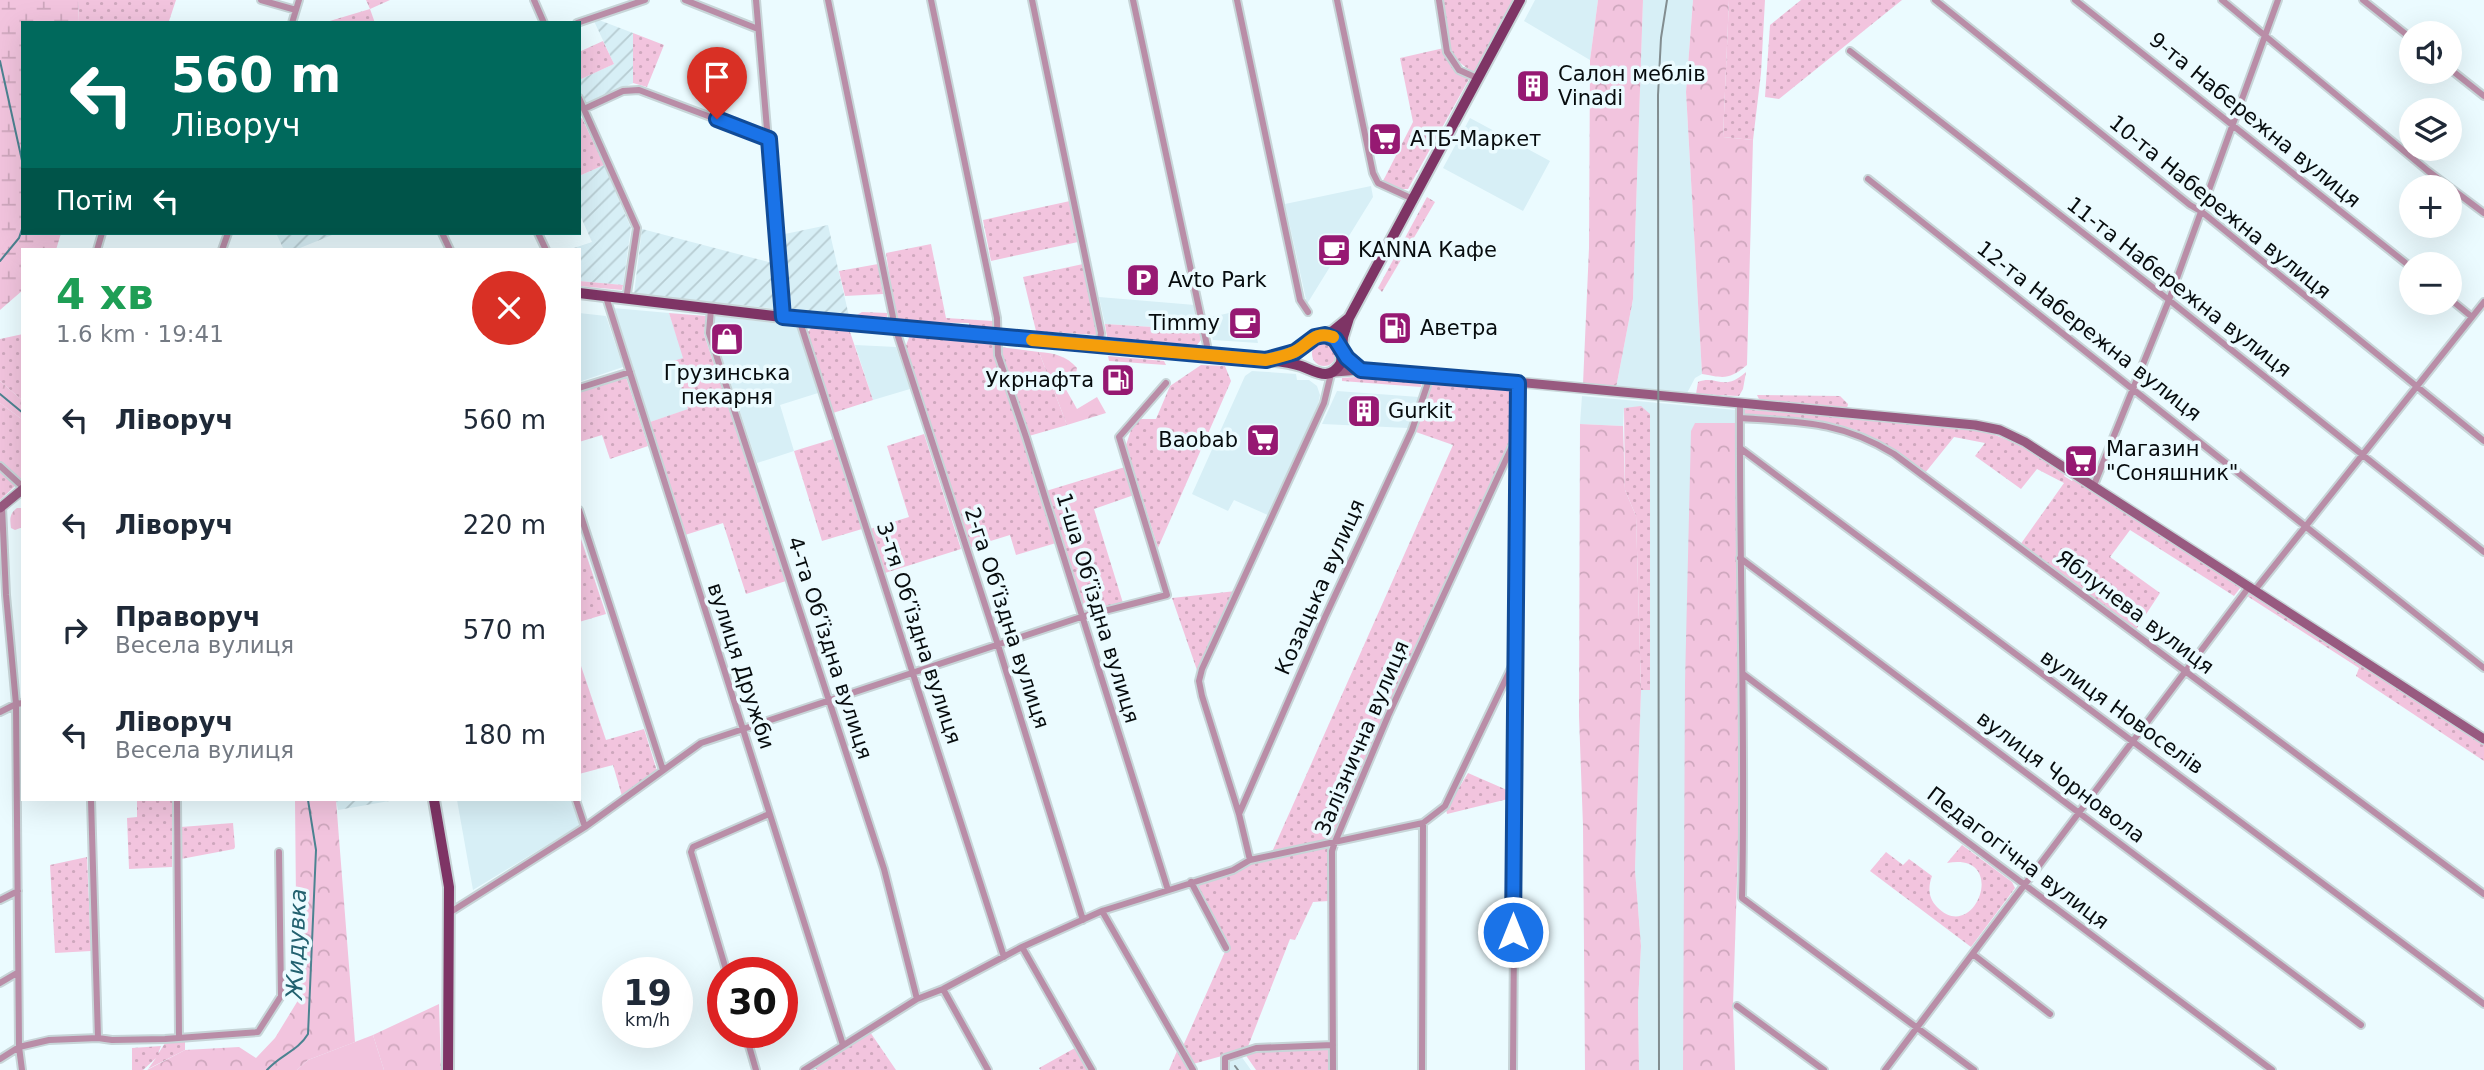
<!DOCTYPE html>
<html lang="uk">
<meta charset="utf-8">
<style>
:root{--surface:#fff;--page:#f6f6f7;--text:#1f2937;--muted:#747a83}
body{margin:0;font-family:"DejaVu Sans",sans-serif;background:var(--page);color:var(--text);height:100vh;display:flex;flex-direction:column;font-size:26px;white-space:nowrap}
*{box-sizing:border-box;margin:0}
p{font-size:23px;color:var(--muted)}
.icon{flex:none;width:38px;height:38px;fill:none;stroke:currentColor;stroke-width:2;stroke-linecap:round;stroke-linejoin:round}
.map{position:relative;flex:1;overflow:hidden}
.drawer{position:absolute;left:21px;top:248px;width:560px;height:553px;display:flex;flex-direction:column;background:var(--surface);border-radius:0px;box-shadow:0 7px 28px #0002}
.drawer>*{flex:none}
.guide{position:absolute;left:21px;top:21px;width:560px;height:214px;border-radius:0px;box-shadow:0 7px 28px #0002;background:#00695c;color:#fff;overflow:hidden}
.fabs{position:absolute;left:2399px;top:21px;display:grid;gap:14px}
.fabs a{display:grid;place-items:center;width:63px;height:63px;border-radius:50%;background:var(--surface);box-shadow:0 7px 28px #0002;font-size:35px}
.speed{position:absolute;left:602px;top:957px;display:flex;gap:14px;font-size:35px;font-weight:700;text-align:center}
.speed>*{display:grid;place-content:center;width:91px;height:91px;border-radius:50%;background:var(--surface);box-shadow:0 7px 28px #0002;line-height:1}
.speed small{font-size:18px;font-weight:400}
.speed .limit{border:10px solid #d22;background:#fff;color:#111}
.pin{position:absolute;display:grid;place-items:center;width:60px;height:60px;color:#fff;margin:-72px -30px;border-radius:50% 50% 50% 0;rotate:-45deg;box-shadow:0 0 7px #0007}
.pin .icon{rotate:45deg}
.me{position:absolute;width:77px;margin:-38px;rotate:0deg;stroke-linejoin:round;filter:drop-shadow(0 0 5px #0008)}
.turn{display:flex;align-items:center;gap:24px;height:147px;padding:0 35px;font-size:32px}
.turn .icon{width:91px;height:91px;stroke-width:2.5}
.turn b{display:block;font-size:49px;line-height:60px}
.then{display:flex;align-items:center;height:66px;padding:0 35px;background:#0003;gap:14px;font-size:26px}
.round{display:grid;place-items:center;flex:none;width:74px;height:74px;border-radius:37px;background:var(--page)}
.head{display:flex;align-items:center;justify-content:space-between;height:119px;padding:0 35px}
h1{font-size:42px;font-weight:800;line-height:52px;color:#1e9e55}
ul{padding:0;list-style:none}
li{display:flex;align-items:center;gap:21px;height:105px;padding:0 35px}
li div{flex:1}
li b{display:block;font-size:26px}
li em{font-style:normal}
.map>svg:first-child{display:block}
.built{fill:#d7eff6}
.industrial{fill:url(#industrial-furrows)}
.grass{fill:url(#grass-dots)}
.forest{fill:url(#forest-crowns)}
.wetland{fill:url(#wetland-marsh)}
.park{fill:#f2c4de}
.lines{fill:none;stroke-linecap:round;stroke-linejoin:round}
.stream{stroke:#4c8391;stroke-width:2}
.street-casing{stroke:#c7d5d8;stroke-width:10}
.secondary-casing{stroke:#c7d5d8;stroke-width:12}
.primary-casing{stroke:#c7d5d8;stroke-width:14}
.street{stroke:#b98da7;stroke-width:6}
.secondary{stroke:#985a80;stroke-width:9}
.primary{stroke:#7e3465;stroke-width:10}
.rail{stroke:#828d90;stroke-width:2}
.route-casing{stroke:#114b97;stroke-width:18}
.route{stroke:#1a73e8;stroke-width:12}
.slow{stroke:#f59e0b;stroke-width:12}
.labels{text-anchor:middle;stroke-width:7;stroke-linejoin:round;paint-order:stroke}
.poi-label{font-size:21px;fill:#070c0e;stroke:#ebfbff;text-anchor:start}
.street-label{font-size:21px;fill:#070c0e;stroke:#ebfbff}
.water-label{font-size:23px;font-style:italic;fill:#22616f;stroke:#ebfbff}
</style>
<div class="map">
<svg width="2484" height="1070" viewBox="0 0 2484 1070">
<defs>
<pattern id="industrial-furrows" width="10" height="10" patternUnits="userSpaceOnUse" patternTransform="scale(1.75)"><rect width="10" height="10" fill="#d7eff6"/><path d="M-1 1l2-2M0 10L10 0M9 11l2-2" fill="none" stroke="#b7ccd2"/></pattern>
<pattern id="grass-dots" width="8" height="8" patternUnits="userSpaceOnUse" patternTransform="scale(1.75)"><rect width="8" height="8" fill="#f2c4de"/><path d="M2 2h.1M6 6h.1" fill="none" stroke="#cea7bd" stroke-width="1.8" stroke-linecap="round"/></pattern>
<pattern id="forest-crowns" width="20" height="18" patternUnits="userSpaceOnUse" patternTransform="scale(1.75)"><rect width="20" height="18" fill="#f2c4de"/><path d="M2 6a3 3 0 1 1 6 0M12 15a3 3 0 1 1 6 0" fill="none" stroke="#cea7bd"/></pattern>
<pattern id="wetland-marsh" width="20" height="14" patternUnits="userSpaceOnUse" patternTransform="scale(1.75)"><rect width="20" height="14" fill="#f2c4de"/><path d="M1 5h8M5 5V1M11 12h8M15 12V8" fill="none" stroke="#cea7bd"/></pattern>
</defs>
<rect width="100%" height="100%" fill="#ebfbff"/>
<path class="built" d="M1535,0H1598L1590,60L1524,21Z
M1643,0H1693L1686,92L1702,374L1695,378L1686,395L1616,388L1633,299Z
M1470,118L1550,161L1523,211L1443,168Z
M1371,186L1373,197L1307,304L1285,204Z
M1099,297L1195,305L1200,330L1105,324Z
M613,308L669,313L684,358L673,362L689,409L650,422Z
M1251,308L1258,343L1213,340L1207,318Z
M579,313L606,316L623,367L579,382Z
M715,316L797,326L818,393L780,405L794,451L757,463L714,333Z
M855,345L896,347L910,389L873,400Z
M1252,371L1296,374L1297,380H1309L1317,386L1320,395L1318,405L1270,516L1234,500L1228,511L1192,494L1245,376Z
M1337,391L1419,397L1408,428L1322,424Z
M1582,396L1736,410V423H1695L1683,1070H1639L1638,1003L1641,946L1635,870L1641,690H1650V414L1624,408L1623,426L1580,424Z
M457,800H572L580,825L473,890Z
M1241,1056L1251,1070H1229V1059Z"/>
<path class="industrial" d="M599,20L633,33V83L591,104L585,102L579,90V80L614,64L594,21Z
M604,165L631,228L623,285L579,281V250H568L592,242L579,213V176Z
M828,225L849,316L787,310L780,235Z
M642,229L776,264L778,309L634,294Z
M276,233H337L295,250H284Z
M336,800H395L338,810Z"/>
<path class="grass" d="M78,0H176L169,21L174,23H79Z
M366,0H390L370,9L375,23H323L370,9Z
M1442,0H1514L1474,72C1443,57 1446,29 1442,0Z
M1729,0H1765L1761,73L1753,140L1723,137Z
M1801,0H1902L1779,99L1765,97L1770,25Z
M633,33L664,45L647,87L633,83Z
M603,41L614,64L579,80V52Z
M1444,48C1446,64 1457,72 1469,79L1408,189H1400L1383,181L1413,122L1400,58Z
M582,118L604,165L579,176V120Z
M1427,197L1435,202L1382,292L1378,288Z
M1070,201L1078,242L991,261L983,220Z
M931,244L946,318L993,321L994,327L990,329L969,327V323L899,322L896,319L886,253Z
M878,264L883,294L845,296L839,271Z
M1083,264L1097,335L1036,331L1023,277Z
M579,281L623,285L622,290L579,286Z
M862,312L887,313V321L857,318V315Z
M669,313L706,316L704,334L786,581L746,594L723,523L685,535L650,422L688,409L673,361L683,358Z
M1105,324L1200,330L1201,340L1196,346L1107,337Z
M812,327L849,329L873,400L833,413L807,333Z
M23,334V401L0,381V339Z
M910,335L996,345L994,355L1024,438L1056,543L1016,555L1010,535L971,547L905,348Z
M1312 354a12 12 0 1 1 24 0a12 12 0 1 1-24 0Z
M1000,347L1039,352L1067,425L1029,436L1000,355Z
M1108,356L1164,361L1166,365L1109,361Z
M1201,365L1225,366L1231,381L1158,548L1126,445L1131,430L1140,419H1156L1170,386Z
M1746,372L1743,389L1739,396L1696,394L1698,382C1717,374 1723,393 1746,372Z
M626,377L648,446L610,459L602,435L579,442V392Z
M1355,377L1422,382L1421,387L1342,381V378Z
M1432,384L1513,390L1510,444L1386,714L1332,839L1272,852L1453,445L1416,432Z
M1757,395L1840,396L1848,404L1847,408L1760,401Z
M0,403L23,420V479L21,481L0,463Z
M1641,406L1650,414V690H1641L1636,516L1625,490L1624,408Z
M1742,409L1975,429C2009,437 2036,454 2066,473L2064,476L2072,481L2074,478L2241,587L2234,596L2130,530L2110,557L2160,593L2135,631L2020,545L2064,483L2037,469L2021,489L1975,456L1985,443L1954,437L1925,473C1905,458 1884,442 1861,432C1824,417 1782,418 1742,416Z
M924,434L961,549L885,573L870,529L909,517L887,446Z
M833,439L862,529L822,541L794,451Z
M1125,467L1134,495L1094,509L1123,603L1083,613L1046,491Z
M0,470L15,486L0,500Z
M579,533L606,614L579,622Z
M1236,591L1200,667L1198,673L1172,598Z
M2249,593L2484,745V761L2356,676L2359,668L2247,596Z
M579,660L606,740L644,729L657,771L622,796L613,765L579,774Z
M1468,773L1507,790L1508,799L1447,814L1446,809Z
M137,800H172V867L129,869L127,818L137,817Z
M233,823L235,847L234,849L181,859V827Z
M1962,845L2012,882L2015,888L1971,947L1870,871L1886,852L1903,865L1909,859L1932,876C1928,887 1928,898 1937,907C1975,946 2010,851 1947,863Z
M1330,846L1329,901L1313,902L1295,940L1290,939L1247,1049L1193,1064L1183,1046L1228,945L1196,885L1234,874L1251,864Z
M87,857L91,951L55,953L50,865Z
M870,1032L896,1070H817L815,1068Z
M185,1041V1050L148,1069L156,1058L143,1070H132V1048L161,1046L158,1054L165,1043Z
M1075,1048L1088,1070H1040L1039,1068Z
M1330,1048V1070H1256L1245,1054L1257,1051Z
M1177,1051L1188,1070H1169Z"/>
<path class="forest" d="M1598,0H1643L1633,299L1616,388L1583,384L1589,248L1590,60Z
M1693,0H1729L1723,137L1753,140L1747,365C1729,380 1724,378 1702,374L1686,92Z
M1039,352C1054,353 1067,356 1077,368L1076,374L1064,386L1077,409L1097,397L1106,413L1067,425Z
M0,381L23,401V420L0,403Z
M1695,423H1736L1740,787L1733,1005L1735,1070H1683L1685,682L1691,431Z
M1580,424L1623,426L1625,490L1636,516L1641,690L1635,870L1641,946L1638,1003L1639,1070H1585L1583,826L1579,716Z
M17,508H23V527L15,530L11,528C10,520 9,514 17,508Z
M295,800H336L355,1042L308,1060L297,1070H147L185,1050L239,1047L256,1058L275,1038L297,1002Z
M439,1004L441,1070H384L373,1035Z"/>
<path class="wetland" d="M0,0H78L79,23H23V233H61L56,250H23V290L0,310Z"/>
<path class="park" d="M373,1035L384,1070H297L308,1060Z"/>
<g class="lines">
<path class="stream" d="M0,61L23,165
M0,261L19,238L23,226
M0,394L23,413
M267,1070C280,1055 298,1051 308,1034L316,850L308,800"/>
<g class="street-casing">
<path id="street" d="M261,0L296,10
M534,0L544,23
M685,0L758,29
M756,0L783,317
M828,0L895,327L998,645L1083,920
M931,0L997,318L998,355L1026,437L1168,890
M1032,0L1101,333L1099,346
M1133,0L1209,355
M1237,0L1300,300L1308,312
M1337,0L1373,173L1378,183L1413,199
M1439,0L1447,52L1459,70L1477,78
M1935,0L2190,205L2202,212L2484,441
M2075,0L2412,268
M2222,0L2428,171L2484,213
M2363,0L2412,39
M292,23L299,0
M577,23L645,0
M1850,51L2169,300L2484,552
M2450,69L2484,96
M579,98L637,228L626,300
M584,109L623,91L639,90L769,139
M1868,179L2484,668
M442,233L450,250
M538,233L546,250
M97,250L102,233
M222,250L228,233
M606,297L843,1045
M2450,299L2472,317
M711,309L709,333L884,869L917,999
M799,319L1004,957
M579,388L630,372
M1740,404C1739,569 1746,734 1742,898L1974,1070
M1740,418C1800,422 1841,421 1894,454L2484,894
M1740,448L2484,1004
M0,466L23,487
M2094,485L2169,300L2278,0
M2,507L6,595L16,704L19,1047L22,1070
M579,510L663,770
M1740,558L2361,1025
M2255,590L2484,302
M1743,674L2272,1070
M0,712L16,704L23,703
M91,800L98,1038
M177,800L179,1038
M576,800L585,827
M1239,814L1325,617L1412,430L1431,374
M1250,860L1239,814L1202,696L1199,681L1202,669L1324,403L1331,374
M1191,882L1226,948
M0,900L18,891
M1102,911L1193,1070
M449,913L585,827L701,743L1081,617L1167,595L1119,437L1166,383
M1022,947L1092,1070
M1974,955L2050,1014
M727,973L691,852L693,847L769,814
M0,983L17,973
M943,989L988,1070
M1737,1006L1824,1070
M745,1032L756,1070
M0,1059L19,1047L49,1040L98,1038L112,1040L165,1039L258,1032L281,996L279,852
M804,1070L917,999L943,989L1022,947L1102,911L1233,870L1250,860L1423,823L1445,806L1514,662
M1225,1070V1058L1256,1048L1333,1045
M1333,1070L1332,851L1335,842L1388,716L1514,442
M1422,1070L1423,823
M1513,1070L1518,383
M1885,1070L2249,587"/>
</g>
<g class="secondary-casing">
<path id="secondary" d="M1343,353L1361,370
M1334,372L1361,370L1431,374L1975,425L2000,430L2025,442L2484,739
M0,508L23,489"/>
</g>
<g class="primary-casing">
<path id="primary" d="M579,293L799,319L1266,360C1278,361 1290,362 1301,366C1317,372 1329,382 1341,363L1343,337L1349,318L1520,0
M1272,358L1295,352L1310,339L1333,331L1349,318
M434,800L449,887L448,1070"/>
</g>
<use href="#street" class="street"/>
<use href="#secondary" class="secondary"/>
<use href="#primary" class="primary"/>
<path class="rail" d="M1235,1066L1238,1070
M1659,1070L1658,95L1661,38L1667,0"/>
</g>
<g class="lines">
<g class="route-casing">
<path id="route" d="M717,119L769,139L783,317L1266,360L1295,352L1315,337L1325,335L1335,339L1347,358L1361,370L1518,383L1513,932"/>
</g>
<use href="#route" class="route"/>
<path class="slow" d="M1032,340L1266,360C1275,358 1285,356 1294,352C1309,345 1314,330 1333,337"/>
</g>
<defs>
<g id="building-square" transform="scale(1.75)"><rect x="-9" y="-9" width="18" height="18" rx="4" fill="#961972" stroke="#ebfbff"/><path d="M-4-6H4V6H1V3H-1V6H-4ZM-2.5-4.3h1.7v1.8h-1.7ZM.8-4.3h1.7v1.8H.8ZM-2.5-1h1.7V.8h-1.7ZM.8-1h1.7V.8H.8Z" fill="#fff"/></g>
<g id="supermarket-square" transform="scale(1.75)"><rect x="-9" y="-9" width="18" height="18" rx="4" fill="#961972" stroke="#ebfbff"/><path d="M-6-5.5h2.5l.6 2H6L4.5 2H-2.5L-4.4-4H-6ZM-1.5 3.2a1.3 1.3 0 1 0 .1 0ZM3 3.2a1.3 1.3 0 1 0 .1 0Z" fill="#fff"/></g>
<g id="cafe-square" transform="scale(1.75)"><rect x="-9" y="-9" width="18" height="18" rx="4" fill="#961972" stroke="#ebfbff"/><path d="M-5.5-4.5H6V0H3Q3 3.5 0 3.5H-2.5Q-5.5 3.5-5.5 0ZM3-3.2v2h1.7v-2ZM-6 4.5H4V6H-6Z" fill="#fff"/></g>
<g id="parking-square" transform="scale(1.75)"><rect x="-9" y="-9" width="18" height="18" rx="4" fill="#961972" stroke="#ebfbff"/><path d="M-3.5-5.5H1a3.5 3.5 0 0 1 0 7H-1V5.5H-3.5ZM-1-3.4V-.6H.8a1.4 1.4 0 0 0 0-2.8Z" fill="#fff"/></g>
<g id="fuel-square" transform="scale(1.75)"><rect x="-9" y="-9" width="18" height="18" rx="4" fill="#961972" stroke="#ebfbff"/><path d="M-5.5-6h7V0h2V4h1.3V-2.5L3-4.5l.8-.8L6-3V5H2.5V1h-1V6h-7ZM-4.2-4.7v3.2H.2V-4.7Z" fill="#fff"/></g>
<g id="shop-square" transform="scale(1.75)"><rect x="-9" y="-9" width="18" height="18" rx="4" fill="#961972" stroke="#ebfbff"/><path d="M-5-2.5h2.3a2.7 3.5 0 0 1 5.4 0H5L5.5 6h-11ZM-1.5-2.5h3a1.5 2.3 0 0 0-3 0Z" fill="#fff"/></g>
</defs>
<g fill-rule="evenodd">
<use href="#building-square" x="1533" y="86"/>
<use href="#supermarket-square" x="1385" y="139"/>
<use href="#cafe-square" x="1334" y="250"/>
<use href="#parking-square" x="1143" y="280"/>
<use href="#cafe-square" x="1245" y="323"/>
<use href="#fuel-square" x="1395" y="328"/>
<use href="#shop-square" x="727" y="339"/>
<use href="#fuel-square" x="1118" y="380"/>
<use href="#building-square" x="1364" y="411"/>
<use href="#supermarket-square" x="1263" y="440"/>
<use href="#supermarket-square" x="2081" y="461"/>
</g>
<g class="labels">
<g class="poi-label">
<text x="1558" y="81">Салон меблів<tspan x="1558" dy="24">Vinadi</tspan></text>
<text x="1410" y="146">АТБ-Маркет</text>
<text x="1358" y="257">KANNA Кафе</text>
<text x="1168" y="287">Avto Park</text>
<text x="1220" y="330" text-anchor="end">Timmy</text>
<text x="1420" y="335">Аветра</text>
<text x="727" y="380" text-anchor="middle">Грузинська<tspan x="727" dy="24">пекарня</tspan></text>
<text x="1094" y="387" text-anchor="end">Укрнафта</text>
<text x="1388" y="418">Gurkit</text>
<text x="1238" y="447" text-anchor="end">Baobab</text>
<text x="2106" y="456">Магазин<tspan x="2106" dy="24">"Соняшник"</tspan></text>
</g>
<g class="street-label">
<text transform="translate(2255 120) rotate(39)" y="7">9-та Набережна вулиця</text>
<text transform="translate(2220 207) rotate(39)" y="7">10-та Набережна вулиця</text>
<text transform="translate(2179 287) rotate(38)" y="7">11-та Набережна вулиця</text>
<text transform="translate(2089 331) rotate(38)" y="7">12-та Набережна вулиця</text>
<text transform="translate(1320 587) rotate(-66)" y="7">Козацька вулиця</text>
<text transform="translate(1098 608) rotate(73)" y="7">1-ша Обʼїздна вулиця</text>
<text transform="translate(2135 612) rotate(37)" y="7">Яблунева вулиця</text>
<text transform="translate(1007 618) rotate(72)" y="7">2-га Обʼїздна вулиця</text>
<text transform="translate(919 633) rotate(72)" y="7">3-тя Обʼїздна вулиця</text>
<text transform="translate(830 648) rotate(72)" y="7">4-та Обʼїздна вулиця</text>
<text transform="translate(741 666) rotate(72)" y="7">вулиця Дружби</text>
<text transform="translate(2122 712) rotate(36)" y="7">вулиця Новоселів</text>
<text transform="translate(1362 738) rotate(-67)" y="7">Залізнична вулиця</text>
<text transform="translate(2061 777) rotate(37)" y="7">вулиця Чорновола</text>
<text transform="translate(2018 858) rotate(37)" y="7">Педагогічна вулиця</text>
</g>
<g class="water-label">
<text transform="translate(296 944) rotate(-88)" y="8">Жидувка</text>
</g>
</g>
</svg>
<div class="fabs">
<a><svg class="icon" aria-label="sound" viewBox="0 0 24 24"><path d="M4 9h4l5-4v14l-5-4H4zM17 9q2 3 0 6"/></svg></a>
<a><svg class="icon" aria-label="layers" viewBox="0 0 24 24"><path d="M12 4l9 5-9 5-9-5zM3 14l9 5 9-5"/></svg></a>
<a>+</a>
<a>−</a>
</div>
<div class="speed"><div>19<small>km/h</small></div><div class="limit">30</div></div>
<div class="pin" style="left:717px;top:119px;background:#d93025"><svg class="icon" aria-label="arrive" viewBox="0 0 24 24"><path d="M6 21V4h12l-3 4 3 4H6"/></svg></div>
<svg class="me" style="left:1513px;top:932px" viewBox="-20 -20 40 40"><circle r="17" fill="#1a73e8" stroke="#fff" stroke-width="3"/><path d="M0-11L8 9 0 5-8 9z" fill="#fff"/></svg>
<div class="guide">
<div class="turn"><svg class="icon" aria-label="left" viewBox="0 0 24 24"><path d="M17 20v-9H6M10 6l-5 5 5 5"/></svg><div><b>560 m</b>Ліворуч</div></div>
<div class="then">Потім<svg class="icon" aria-label="left" viewBox="0 0 24 24"><path d="M17 20v-9H6M10 6l-5 5 5 5"/></svg></div>
</div>
<section class="drawer">
<div class="head"><div><h1>4 хв</h1><p>1.6 km · 19:41</p></div><a class="round" style="background:#d93025;color:#fff"><svg class="icon" aria-label="close" viewBox="0 0 24 24"><path d="M6 6l12 12M18 6L6 18"/></svg></a></div>
<ul>
<li><svg class="icon" aria-label="left" viewBox="0 0 24 24"><path d="M17 20v-9H6M10 6l-5 5 5 5"/></svg><div><b>Ліворуч</b></div><em>560 m</em></li>
<li><svg class="icon" aria-label="left" viewBox="0 0 24 24"><path d="M17 20v-9H6M10 6l-5 5 5 5"/></svg><div><b>Ліворуч</b></div><em>220 m</em></li>
<li><svg class="icon" aria-label="right" viewBox="0 0 24 24"><path d="M7 20v-9h11M14 6l5 5-5 5"/></svg><div><b>Праворуч</b><p>Весела вулиця</p></div><em>570 m</em></li>
<li><svg class="icon" aria-label="left" viewBox="0 0 24 24"><path d="M17 20v-9H6M10 6l-5 5 5 5"/></svg><div><b>Ліворуч</b><p>Весела вулиця</p></div><em>180 m</em></li>
</ul>
</section>
</div>
